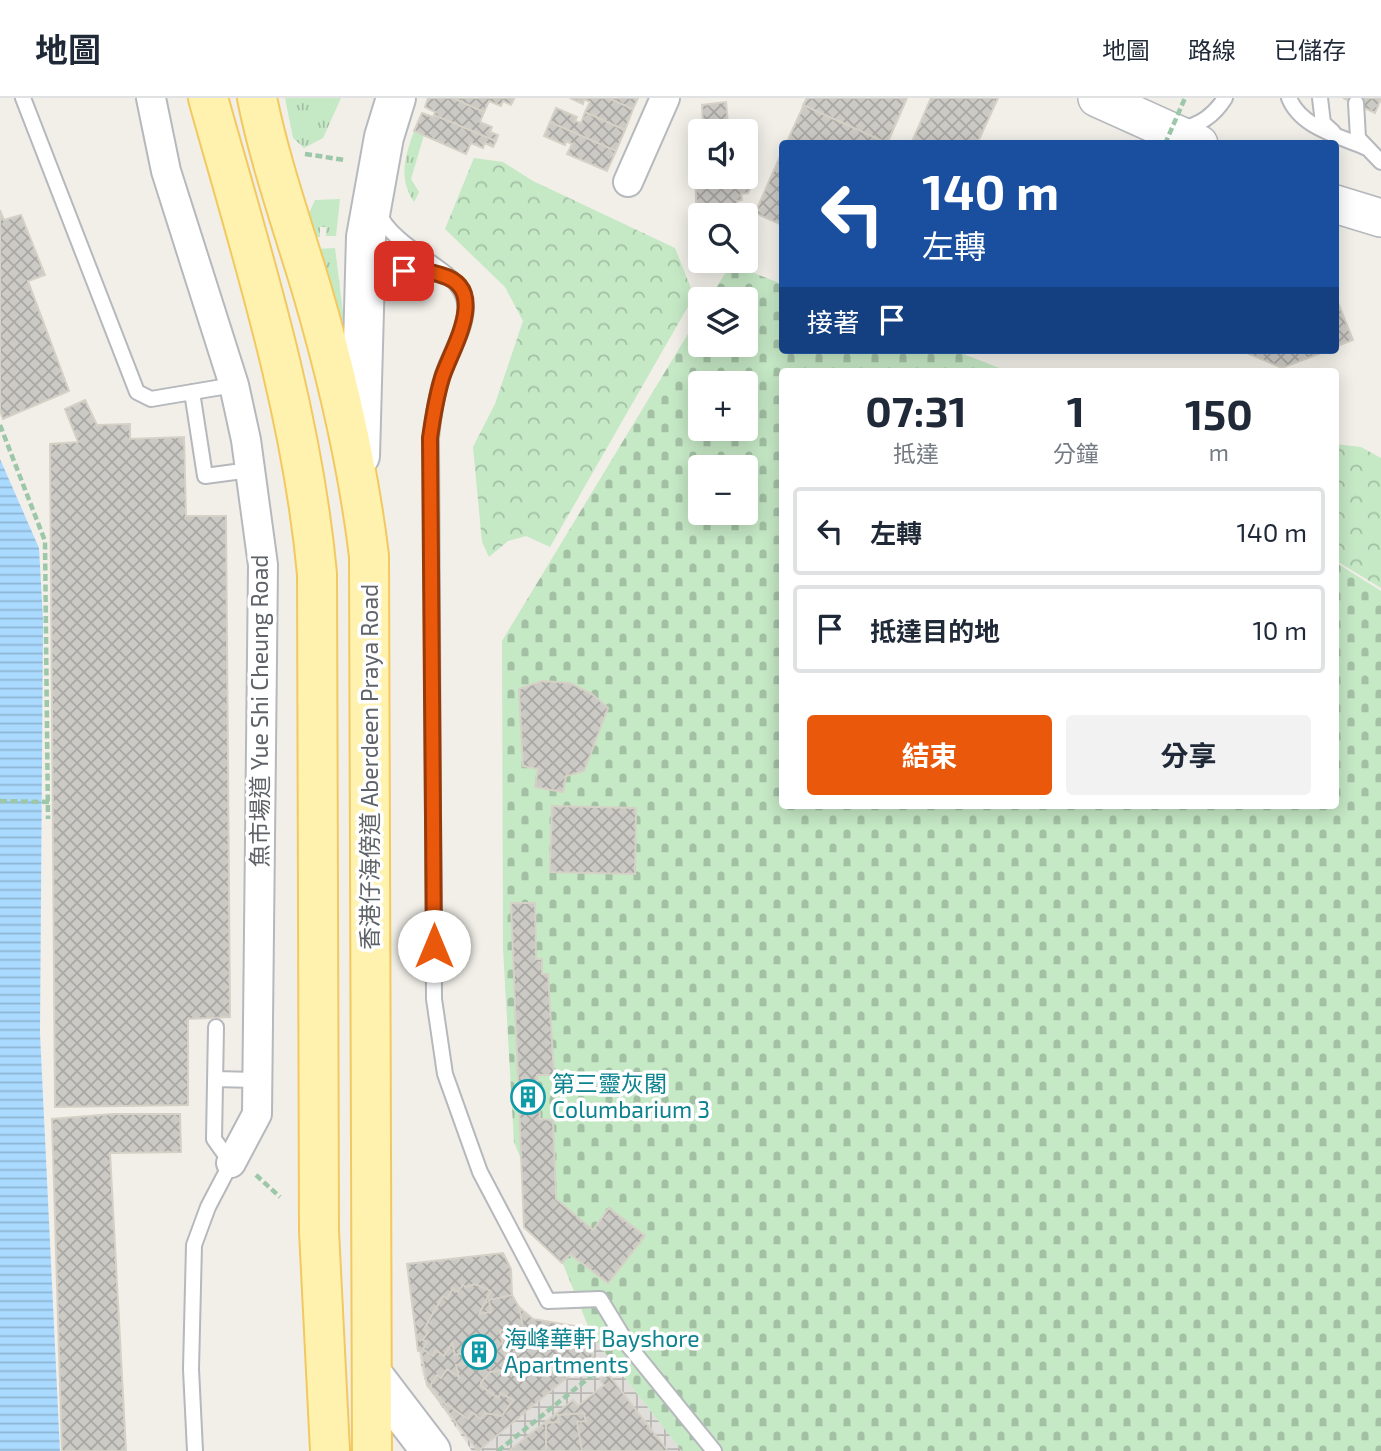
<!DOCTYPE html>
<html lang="zh-TW">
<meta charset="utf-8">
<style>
:root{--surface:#fff;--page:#f2f2f3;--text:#1f2937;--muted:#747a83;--line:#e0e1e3;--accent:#ea580c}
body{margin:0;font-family:"Exo 2","Noto Sans TC",sans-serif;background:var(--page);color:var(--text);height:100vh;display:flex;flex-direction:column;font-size:26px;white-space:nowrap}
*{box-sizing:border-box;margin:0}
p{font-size:23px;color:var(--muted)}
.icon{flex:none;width:38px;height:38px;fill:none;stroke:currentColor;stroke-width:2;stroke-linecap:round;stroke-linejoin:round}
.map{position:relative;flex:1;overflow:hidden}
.details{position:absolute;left:779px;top:270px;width:560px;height:441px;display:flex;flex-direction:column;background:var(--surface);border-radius:7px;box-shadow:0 4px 18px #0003}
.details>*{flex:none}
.hud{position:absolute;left:779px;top:42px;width:560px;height:214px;border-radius:7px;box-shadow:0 4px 18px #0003;background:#1a4fa0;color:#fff;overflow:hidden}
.controls{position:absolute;left:688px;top:21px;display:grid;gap:14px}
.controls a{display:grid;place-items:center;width:70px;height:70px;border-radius:7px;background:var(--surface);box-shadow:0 4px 18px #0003;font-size:35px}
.pin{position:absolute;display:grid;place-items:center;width:60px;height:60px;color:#fff;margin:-30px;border-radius:14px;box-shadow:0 4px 10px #0006}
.me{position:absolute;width:77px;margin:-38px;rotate:0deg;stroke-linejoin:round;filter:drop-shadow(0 0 5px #0008)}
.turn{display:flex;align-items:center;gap:24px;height:147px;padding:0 28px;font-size:32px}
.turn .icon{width:91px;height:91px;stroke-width:2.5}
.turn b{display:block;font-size:49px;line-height:60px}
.then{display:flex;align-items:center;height:66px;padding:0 28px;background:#0003;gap:14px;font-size:26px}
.eta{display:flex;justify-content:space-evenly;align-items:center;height:119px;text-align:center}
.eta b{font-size:42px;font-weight:700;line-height:49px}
.cta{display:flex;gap:14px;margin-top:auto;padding:14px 28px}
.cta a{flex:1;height:80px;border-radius:7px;background:var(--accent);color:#fff;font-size:28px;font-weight:700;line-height:80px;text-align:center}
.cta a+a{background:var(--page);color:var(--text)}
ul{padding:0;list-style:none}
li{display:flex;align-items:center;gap:21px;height:88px;margin:0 14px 10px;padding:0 14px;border:4px solid var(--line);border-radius:7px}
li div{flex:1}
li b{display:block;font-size:26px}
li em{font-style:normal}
header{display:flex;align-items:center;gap:42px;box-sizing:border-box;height:98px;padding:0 35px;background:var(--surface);border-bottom:2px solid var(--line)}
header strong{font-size:33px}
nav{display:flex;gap:38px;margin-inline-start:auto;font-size:24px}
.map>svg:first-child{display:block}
.industrial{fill:url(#industrial-grid)}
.grass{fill:url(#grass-tufts)}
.forest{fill:url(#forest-crowns)}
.cemetery{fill:url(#cemetery-stones);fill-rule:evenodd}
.water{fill:url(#water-rules)}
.building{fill:url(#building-cross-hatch);stroke:#d6d1c6;stroke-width:2}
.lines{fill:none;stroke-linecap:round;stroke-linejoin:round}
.service-casing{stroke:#b5b8bc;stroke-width:18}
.minor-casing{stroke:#b5b8bc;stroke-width:32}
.tertiary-casing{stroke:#b5b8bc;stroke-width:40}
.secondary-casing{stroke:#b6babf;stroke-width:42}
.primary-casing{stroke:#f2c960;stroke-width:42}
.path{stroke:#9cc7a9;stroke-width:4.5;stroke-dasharray:7 3.5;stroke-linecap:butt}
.service{stroke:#fff;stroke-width:14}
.minor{stroke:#fff;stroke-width:28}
.tertiary{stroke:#fff;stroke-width:37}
.secondary{stroke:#fff;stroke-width:38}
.primary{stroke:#fff2af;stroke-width:38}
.path-bridge{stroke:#9cc7a9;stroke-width:4.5;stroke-dasharray:7 3.5;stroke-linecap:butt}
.route-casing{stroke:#983908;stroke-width:18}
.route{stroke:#ea580c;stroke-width:12}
.labels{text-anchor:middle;stroke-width:7;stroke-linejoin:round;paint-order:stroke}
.street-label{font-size:23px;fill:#5f6368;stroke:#fff}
.culture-label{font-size:23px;fill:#0d838f;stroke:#fff;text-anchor:start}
</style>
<header>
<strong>地圖</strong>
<nav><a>地圖</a><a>路線</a><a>已儲存</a></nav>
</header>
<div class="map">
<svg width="1381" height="1353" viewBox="0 0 1381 1353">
<defs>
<pattern id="industrial-grid" width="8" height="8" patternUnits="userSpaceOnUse" patternTransform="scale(1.75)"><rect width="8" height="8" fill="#e0deda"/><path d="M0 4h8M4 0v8" fill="none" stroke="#b9b8b5"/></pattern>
<pattern id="grass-tufts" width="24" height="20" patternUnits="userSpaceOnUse" patternTransform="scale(1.75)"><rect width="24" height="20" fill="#c5e8c5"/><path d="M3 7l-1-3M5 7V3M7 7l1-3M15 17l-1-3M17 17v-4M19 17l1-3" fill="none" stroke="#a3c0a4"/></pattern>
<pattern id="forest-crowns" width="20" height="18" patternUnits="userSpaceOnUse" patternTransform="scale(1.75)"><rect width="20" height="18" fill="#c5e8c5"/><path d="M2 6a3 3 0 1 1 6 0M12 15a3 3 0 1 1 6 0" fill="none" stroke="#a3c0a4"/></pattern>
<pattern id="cemetery-stones" width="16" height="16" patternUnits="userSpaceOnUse" patternTransform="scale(1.75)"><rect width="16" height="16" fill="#c5e8c5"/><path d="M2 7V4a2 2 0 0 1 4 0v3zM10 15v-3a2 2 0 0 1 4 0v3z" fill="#a3c0a4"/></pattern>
<pattern id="water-rules" width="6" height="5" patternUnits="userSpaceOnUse" patternTransform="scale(1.75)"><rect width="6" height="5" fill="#aadaff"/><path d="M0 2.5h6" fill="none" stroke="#8eb4d2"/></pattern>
<pattern id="building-cross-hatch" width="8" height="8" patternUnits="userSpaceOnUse" patternTransform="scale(1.75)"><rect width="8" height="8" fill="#cccac5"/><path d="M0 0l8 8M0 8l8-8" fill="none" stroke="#a9a8a4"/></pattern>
</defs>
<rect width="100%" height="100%" fill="#f1efe8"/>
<path class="industrial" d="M503,1155L511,1171L512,1197L519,1209L533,1221L574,1228L592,1238L682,1353H472L427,1287L422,1275L407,1166Z"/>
<path class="grass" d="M285,0H341L323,40L304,50L293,40Z
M414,33L424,37L411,81L419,94L414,104C398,80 405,59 414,33Z
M340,101L336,138H326V129H320V139H312L308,117L315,102Z
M335,150L344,222L332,225L333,197L315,151Z"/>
<path class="forest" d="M474,60L503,64L533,83L675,150L694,198L550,449L526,438L508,443L489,459L482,444L473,349L495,306L523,223L505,189L445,131Z
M1335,346L1361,349L1381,360V490L1335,462Z"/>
<path class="cemetery" d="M731,166L782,186V252H953L1007,273H782V707H1335V464L1381,493V1353H682L592,1238L514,1044L503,851L502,543L700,216V247H746V201H709ZM700,285H746V331H700ZM700,369H746V415H700Z"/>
<path class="water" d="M0,361L39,450L43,522L40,936L60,1353H0Z"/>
<path class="building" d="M428,0H453L484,14L480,24L492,29L490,34L498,37L496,43L434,17L435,14L425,9Z
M453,0H512L514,1L511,7L503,3L501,8L489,3L484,14Z
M570,0H608L633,11L625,32L585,14L590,4L584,1L583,6Z
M608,0H638L633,11Z
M807,0H907L887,46H786Z
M807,0H907L887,45L803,7Z
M931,0H998L977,46H911Z
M1343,0H1381V1L1375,15Z
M726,4L728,26H733V33H700V79H746V53H754L757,77L748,95L741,96L742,102L737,103L738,111H727V117H700V132H697L694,41L699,40L697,26L703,25L702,7Z
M556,10L577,19L575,23L581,25L585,14L625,32L616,53L550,24Z
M422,15L433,19L434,17L496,43L493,49L485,45L483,50L471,45L466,56L414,33Z
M550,24L616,53L607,73L567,56L572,46L566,43L565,47L544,38Z
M782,54V127L755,115Z
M0,112L4,122L21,117L45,177L28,183L69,293L3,321L0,313Z
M1335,197L1353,242L1335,249Z
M1240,252H1329L1282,270Z
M85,302L97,327L130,326V341L184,339L186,418H226L230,919L188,921V1007L55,1009L50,346L78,344L65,311Z
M542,583L570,585L592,596L608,610L584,673L566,678L563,694L535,689L538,671L523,668L519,591Z
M552,708L636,710L635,776L550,774Z
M511,805H535L536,861H542V876H548L554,977H537L540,1021L553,1022L556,1101L593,1132L609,1110L645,1138L608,1185L570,1156L562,1165L524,1129Z
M113,1016H180L181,1054L110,1055L126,1353H62L52,1021Z
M503,1155L511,1171L512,1197L519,1209L533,1221L574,1228L593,1258L478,1353L427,1287L421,1253H418L407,1166Z
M475,1186L491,1193L479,1216L491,1214L489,1202L512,1197L519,1209L523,1229L500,1233L508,1271L490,1274L481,1284V1288L498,1300L501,1295L513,1302L502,1318L485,1315L481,1321L472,1314L468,1321L443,1304L430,1288L437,1277L441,1280L447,1271L459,1279L456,1267L464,1266L462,1255L455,1257L452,1245L444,1258L436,1252L433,1258L423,1251L427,1244L423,1242L428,1234L424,1231L443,1198L447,1201L453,1190L458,1194L463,1187L466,1189Z
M608,1276L668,1353H509L573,1302L578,1308L604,1287L600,1282Z
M584,1315L586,1323L577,1324L582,1353H546V1325L559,1324L558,1317Z"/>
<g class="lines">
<g class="service-casing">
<path id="service" d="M23,0L137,294L151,301L234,287
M1289,0C1301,30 1340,38 1367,50
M1320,0L1323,25L1333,34
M1356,5L1358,40L1381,64
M1180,30C1199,29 1215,16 1225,0
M378,114C389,139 420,156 441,172C487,205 457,236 443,276C436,297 433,318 431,340L434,901L445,976L480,1074L548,1203L600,1201L628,1247L714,1353
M370,198C395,170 411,169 445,178
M192,294L205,378L250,372
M215,981L258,982
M195,1353L191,1271L194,1147L208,1109L231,1065L214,1041L216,929"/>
</g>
<g class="minor-casing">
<path id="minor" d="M151,0L166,73L234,287L246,342L263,467L257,1016L231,1065
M628,84L665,0"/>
</g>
<g class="tertiary-casing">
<path id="tertiary" d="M1097,0L1199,46
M1335,106L1381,120"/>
</g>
<g class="secondary-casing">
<path id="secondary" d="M360,358L366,139L384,39L396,0
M373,1277L431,1353"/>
</g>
<g class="primary-casing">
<path id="primary" d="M208,0C252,157 302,313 317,476L319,1133L330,1353
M257,0C270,64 292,126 311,189C337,277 358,367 369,458L372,1353"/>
</g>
<path class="path" d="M305,56L345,62
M0,327L45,443L48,721
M0,703L49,704
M256,1077L280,1099
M498,1353L611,1262"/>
<use href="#service" class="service"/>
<use href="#minor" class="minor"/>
<use href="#tertiary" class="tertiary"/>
<use href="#secondary" class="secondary"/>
<use href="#primary" class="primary"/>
<path class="path-bridge" d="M1165,46L1185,0"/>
</g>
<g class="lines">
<g class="route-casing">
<path id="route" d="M404,173C417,169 427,173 441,177C491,191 451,251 442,280C436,300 433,319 430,340L434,848"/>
</g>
<use href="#route" class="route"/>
</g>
<defs>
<g id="building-ring" transform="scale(1.75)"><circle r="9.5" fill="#fff" stroke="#0f9aa8" stroke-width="1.5"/><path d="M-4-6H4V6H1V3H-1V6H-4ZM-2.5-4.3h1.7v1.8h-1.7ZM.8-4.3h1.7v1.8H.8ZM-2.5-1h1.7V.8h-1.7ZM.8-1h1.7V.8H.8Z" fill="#0f9aa8"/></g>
</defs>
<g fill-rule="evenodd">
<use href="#building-ring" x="528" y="999"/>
<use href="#building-ring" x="479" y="1254"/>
</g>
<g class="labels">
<g class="street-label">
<text transform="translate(260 613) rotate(-90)" y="8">魚市場道 Yue Shi Cheung Road</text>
<text transform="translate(370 669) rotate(-90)" y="8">香港仔海傍道 Aberdeen Praya Road</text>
</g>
<g class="culture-label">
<text x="552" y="994">第三靈灰閣<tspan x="552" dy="26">Columbarium 3</tspan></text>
<text x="504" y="1249">海峰華軒 Bayshore<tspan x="504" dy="26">Apartments</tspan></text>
</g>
</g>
</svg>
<div class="controls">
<a><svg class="icon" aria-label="sound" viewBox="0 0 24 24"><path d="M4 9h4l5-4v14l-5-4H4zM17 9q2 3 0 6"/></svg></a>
<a><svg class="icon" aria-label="search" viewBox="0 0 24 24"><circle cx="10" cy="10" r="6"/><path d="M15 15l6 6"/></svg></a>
<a><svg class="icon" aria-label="layers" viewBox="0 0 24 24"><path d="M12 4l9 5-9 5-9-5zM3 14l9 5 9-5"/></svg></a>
<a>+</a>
<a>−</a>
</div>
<div class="pin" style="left:404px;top:173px;background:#d93025"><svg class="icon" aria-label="arrive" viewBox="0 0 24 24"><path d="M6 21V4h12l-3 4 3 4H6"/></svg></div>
<svg class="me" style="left:434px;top:848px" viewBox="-20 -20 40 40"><circle r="19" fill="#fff"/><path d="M0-13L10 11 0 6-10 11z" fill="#ea580c"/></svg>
<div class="hud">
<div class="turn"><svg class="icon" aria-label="left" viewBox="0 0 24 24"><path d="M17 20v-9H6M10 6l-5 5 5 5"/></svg><div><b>140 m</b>左轉</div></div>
<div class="then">接著<svg class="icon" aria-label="arrive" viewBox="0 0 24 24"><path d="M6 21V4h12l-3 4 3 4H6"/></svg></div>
</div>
<section class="details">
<div class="eta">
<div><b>07:31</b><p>抵達</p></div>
<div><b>1</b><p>分鐘</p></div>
<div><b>150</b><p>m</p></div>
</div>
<ul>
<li><svg class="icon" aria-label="left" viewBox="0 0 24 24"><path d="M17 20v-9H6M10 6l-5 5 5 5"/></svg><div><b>左轉</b></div><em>140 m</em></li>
<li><svg class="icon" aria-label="arrive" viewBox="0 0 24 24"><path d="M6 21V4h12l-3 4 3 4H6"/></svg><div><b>抵達目的地</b></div><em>10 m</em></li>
</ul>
<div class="cta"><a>結束</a><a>分享</a></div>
</section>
</div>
